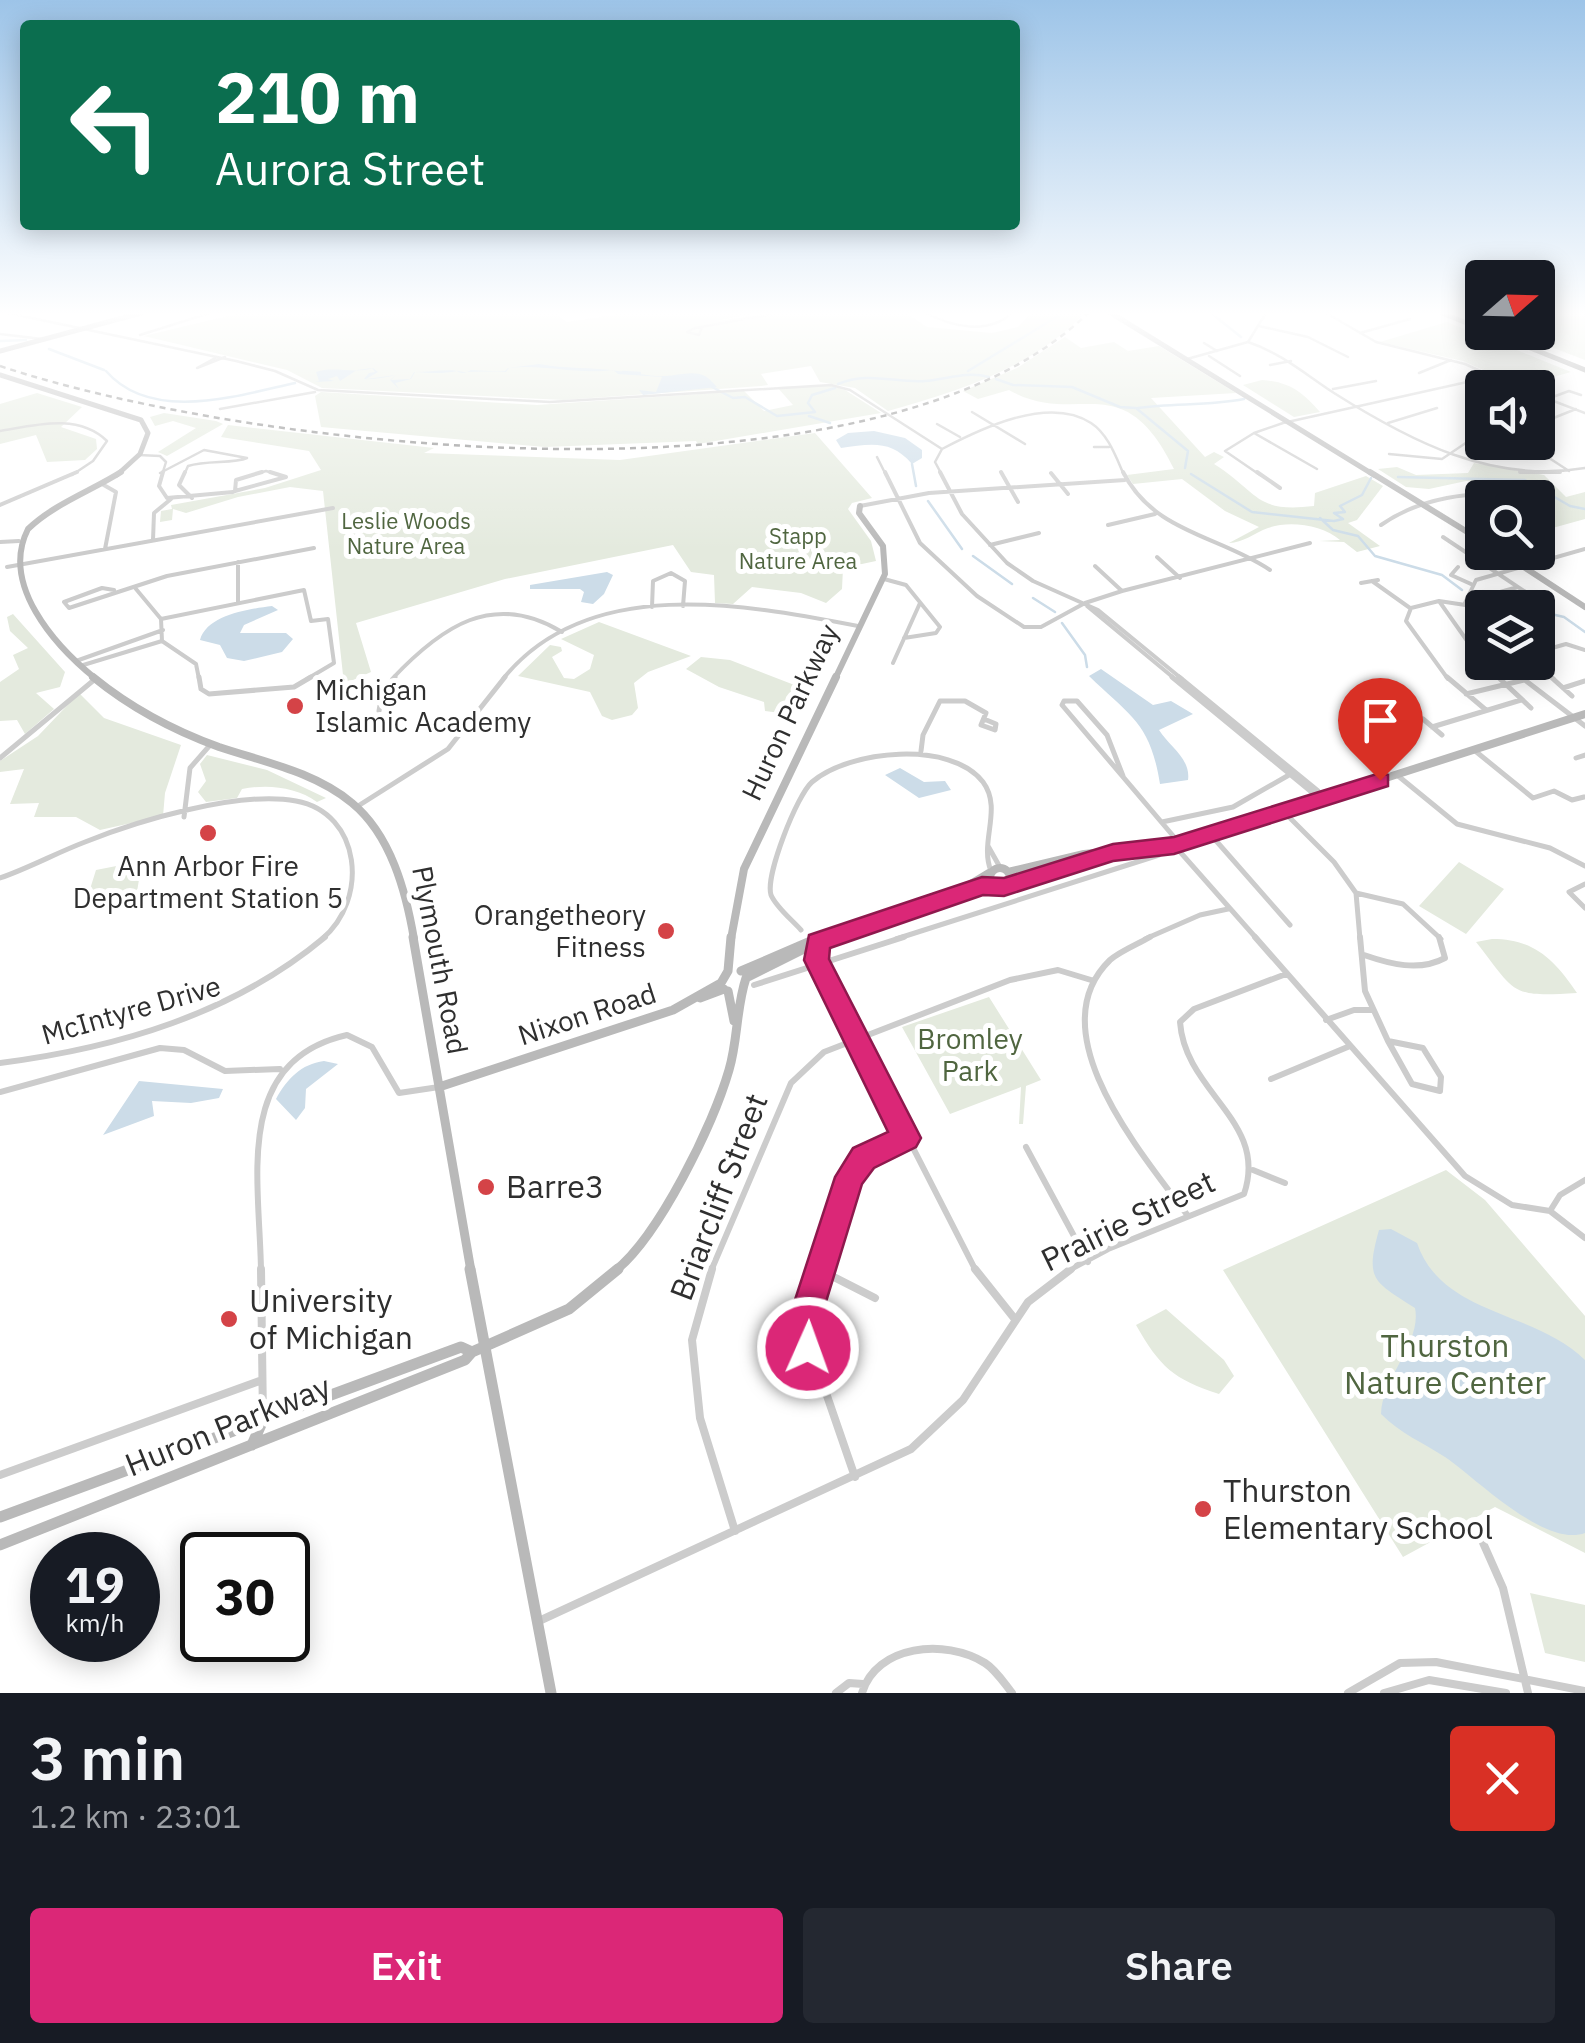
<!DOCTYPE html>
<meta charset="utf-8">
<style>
:root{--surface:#171b24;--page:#242831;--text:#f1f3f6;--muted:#9ea1a6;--accent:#db2777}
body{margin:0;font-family:"IBM Plex Sans",sans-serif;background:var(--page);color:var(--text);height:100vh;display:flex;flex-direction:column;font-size:38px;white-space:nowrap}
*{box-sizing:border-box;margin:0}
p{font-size:32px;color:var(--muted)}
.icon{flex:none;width:55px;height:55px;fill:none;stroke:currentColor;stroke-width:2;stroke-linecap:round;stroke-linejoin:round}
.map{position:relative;height:1693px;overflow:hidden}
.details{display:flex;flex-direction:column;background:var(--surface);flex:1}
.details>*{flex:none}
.banner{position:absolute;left:20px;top:20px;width:1000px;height:210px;border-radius:10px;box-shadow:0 5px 25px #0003;background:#0b6e4f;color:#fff;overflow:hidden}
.needle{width:65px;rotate:70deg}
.controls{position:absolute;left:1465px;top:260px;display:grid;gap:20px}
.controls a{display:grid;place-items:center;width:90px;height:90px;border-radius:10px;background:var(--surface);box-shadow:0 5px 25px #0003;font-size:50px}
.speed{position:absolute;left:30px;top:1532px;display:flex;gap:20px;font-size:50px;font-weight:700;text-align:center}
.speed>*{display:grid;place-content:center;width:130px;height:130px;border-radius:50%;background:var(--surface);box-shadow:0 5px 25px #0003;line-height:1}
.speed small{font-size:25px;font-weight:400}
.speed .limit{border:5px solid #111;border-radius:15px;background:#fff;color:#111}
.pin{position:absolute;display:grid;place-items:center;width:85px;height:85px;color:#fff;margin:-102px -42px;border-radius:50% 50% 50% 0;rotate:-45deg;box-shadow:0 0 10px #0007}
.pin .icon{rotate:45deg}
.me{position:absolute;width:110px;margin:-55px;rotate:2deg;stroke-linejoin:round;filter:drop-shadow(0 0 8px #0008)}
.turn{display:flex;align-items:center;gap:35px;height:210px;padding:0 30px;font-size:45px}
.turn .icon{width:130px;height:130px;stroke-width:2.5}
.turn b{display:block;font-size:70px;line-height:85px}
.round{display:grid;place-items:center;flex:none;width:105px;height:105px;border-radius:10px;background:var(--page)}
.overview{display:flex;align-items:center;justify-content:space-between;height:170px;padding:0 30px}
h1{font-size:60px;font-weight:600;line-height:75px}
.cta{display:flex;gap:20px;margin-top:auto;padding:20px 30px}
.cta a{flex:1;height:115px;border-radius:10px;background:var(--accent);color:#fff;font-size:40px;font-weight:600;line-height:115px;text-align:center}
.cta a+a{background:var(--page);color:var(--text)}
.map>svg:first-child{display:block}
.green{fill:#e4eade}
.water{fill:#ccdce8}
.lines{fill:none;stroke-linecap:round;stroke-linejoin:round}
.stream{stroke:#ccdce8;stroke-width:2.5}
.street-far4{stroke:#ccc;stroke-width:2.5}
.street-far3{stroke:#ccc;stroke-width:4}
.street-far2{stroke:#ccc;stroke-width:5}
.street-far1{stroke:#ccc;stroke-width:6}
.street{stroke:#ccc;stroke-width:8}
.secondary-far4{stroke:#b9b9b9;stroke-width:5}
.secondary-far3{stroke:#b9b9b9;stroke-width:6}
.secondary-far2{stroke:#b9b9b9;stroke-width:8}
.secondary-far1{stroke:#b9b9b9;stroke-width:9}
.secondary{stroke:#b9b9b9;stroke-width:11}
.highway{stroke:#969696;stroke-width:5}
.rail{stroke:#848484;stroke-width:2.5;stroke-dasharray:6 5;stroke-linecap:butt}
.route{fill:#db2777;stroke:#8e194d;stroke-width:2.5}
.poi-dot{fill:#d44347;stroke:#fff;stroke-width:4}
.labels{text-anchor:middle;stroke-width:10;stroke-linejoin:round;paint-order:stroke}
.far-park-label{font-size:22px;fill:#506640;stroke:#fff}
.poi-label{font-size:28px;fill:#2f2f2f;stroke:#fff;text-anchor:start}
.street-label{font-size:28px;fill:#2f2f2f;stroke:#fff}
.park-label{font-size:28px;fill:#506640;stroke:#fff}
.near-poi-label{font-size:32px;fill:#2f2f2f;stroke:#fff;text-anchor:start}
.near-street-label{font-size:32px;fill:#2f2f2f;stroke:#fff}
.near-park-label{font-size:32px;fill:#506640;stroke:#fff}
</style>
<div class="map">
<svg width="1585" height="1693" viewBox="0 0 1585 1693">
<rect width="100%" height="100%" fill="#fff"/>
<path class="green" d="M240,313H555L567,322L626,313H758L711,322L768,313H906L927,327L992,333L1018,327L1031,313H1085C1032,368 959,391 888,411L855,388L820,382L811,366L761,374L768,385L761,386L563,400L322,388L287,370L144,336Z
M1538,313H1585V360L1514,333L1538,332Z
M1447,322L1571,372L1520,386L1463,361L1380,342Z
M1065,337L1081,348L1114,342L1128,351L1159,346L1236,393L1151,398L1205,457L1214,452L1224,457L1214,464C1260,493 1254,513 1314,506L1315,493L1366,476L1383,486L1357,520L1348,523L1380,546L1357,552L1344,542L1319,541L1340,540C1323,525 1289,520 1268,528C1254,533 1243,543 1229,543L1259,527L1225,511L1182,479L1133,484L1127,475L1174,469C1122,363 1078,429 1009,390L978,399L963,391L1017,368Z
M1262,380C1291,382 1303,393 1320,412L1294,417L1243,385Z
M829,385L845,390L881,413L698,444L696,441L545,447L321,427L315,396L321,392L537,405L744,391L764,411L793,405L777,387Z
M37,393L82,407L61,427L96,439L97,449L85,460L47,462L36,435L0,444V404Z
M164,413L216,421L223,424L167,456L158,452L196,428L173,421L155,426L150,417Z
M228,425L434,448L424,453L620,460L815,433L872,498L852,503L848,509L871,541L876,561L843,568L842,589L826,603L801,593L752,587L733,604L715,603L714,575L691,572L673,545L505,579L356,623L371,672L344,684L323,491L290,487L238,497L186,513L173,509L172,520L160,522L161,511L172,509L171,505L265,488L321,470L309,451L221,437Z
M1474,463L1544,475L1566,497L1585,492V519L1538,532V505L1555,500L1529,485L1466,481L1429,489L1406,487L1378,469L1397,467L1416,475L1468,473Z
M13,614L65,672L60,687L36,693L54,709L25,734L17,720L0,721V682L19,669L13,655L28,648L10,631L7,617Z
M599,622L691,656L648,672L634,683L638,708L632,715L612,720L602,716L590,692L518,676L550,645L561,647L562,651L552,657L564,678L574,679L590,669L594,655L561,639Z
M701,657L730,660L797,686L802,693L789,714L765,711L764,702L719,687L686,669Z
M79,693L104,718L181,745L165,793L163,816L100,830L76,817H34L39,803L10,804L24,769L0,772V761L38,736Z
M207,755L267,770L326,798L317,802C296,787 268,784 242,789L237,798L206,802L198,792L206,781L200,764Z
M142,861L136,898L86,902L96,870Z
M1459,862L1504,889L1466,934L1419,906Z
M1492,939C1534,939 1554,959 1577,993C1509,997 1517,994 1476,942Z
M989,997L1041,1080L1026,1086L1023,1124H1019L1021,1087L950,1114L902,1027Z
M1446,1170L1485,1200L1585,1316V1553L1495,1507L1403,1557L1223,1270Z
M1166,1309L1224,1360L1234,1376L1219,1394C1173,1379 1160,1367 1136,1325Z
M1530,1593L1585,1605V1662L1545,1653Z"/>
<path class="water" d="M539,364C565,369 591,367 618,371C633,372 650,377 665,376C678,376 692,370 705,376C709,378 714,384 717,387L643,395L639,390L656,392L662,377L618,374L613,370C577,375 543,364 509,368L506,372L471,370C467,372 462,375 457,371C445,374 427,373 415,372L411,379L395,383L399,389L390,380L396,375C386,377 374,380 364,379L369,373L375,372L372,368L357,370L340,381L337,376L328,379L334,381L315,382L319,381L316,372C333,366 355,374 373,368L378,372L366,379L396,375L391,380L410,379L414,372C429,372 449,368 464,372L505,371L508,368Z
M874,431L905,438L922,450V458L912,464C891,439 870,444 841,448L836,440L848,433Z
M607,572L613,575L604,594L593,604L581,602L584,592L580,589H530V585Z
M272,606L278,610L244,625L240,633H286L293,639L282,652L244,661L227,658L220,645L200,640C207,615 248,609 272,606Z
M1101,669L1153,705L1171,701L1193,714L1159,730C1170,747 1191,759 1188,780L1160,784C1150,722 1131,717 1089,676Z
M900,768L924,782L945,781L951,790L919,798L885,775Z
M324,1061L338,1064L306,1089L305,1108L296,1120L276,1099C287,1079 301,1064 324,1061Z
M139,1081L223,1089L219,1098L191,1103L152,1101L154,1116L103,1135Z
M1391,1229L1417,1243C1442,1316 1534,1310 1585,1360V1533C1545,1548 1477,1479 1445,1457C1422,1442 1401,1434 1381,1414C1382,1378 1422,1342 1415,1308C1373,1281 1365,1280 1379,1230Z"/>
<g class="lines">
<path class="stream" d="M1211,313L1241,337
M1464,313L1471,316
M0,341L26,340
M49,349L104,370
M106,371C151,423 236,396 295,383
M968,371L1063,313
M623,372L640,373
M996,379L1013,385L1072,387L1120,407L1136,408L1188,451L1185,468
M838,384C868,371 895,383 925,381C948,379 966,371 989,377
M712,387L733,398L745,397L777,416L815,412L808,403L812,395L835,388
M1138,408C1174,403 1209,406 1244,399
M809,416L830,423
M912,464L916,486
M1191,474L1252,512L1334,521L1343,519L1334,513L1345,512L1340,506L1362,495L1371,478
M1398,477L1525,480L1570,506L1585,509
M928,501L962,549
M1320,518L1333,530L1358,536L1375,556L1442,575L1462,590
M973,556L1012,584
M1476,594L1504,608
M1033,598L1055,612
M1538,611L1564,617L1585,632
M1062,623L1085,655L1087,667"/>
<path class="street-far4" d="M8,313L236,361L275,371L318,390L550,402L831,385L850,390L942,449
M926,313C953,327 987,335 1012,313
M1326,313L1376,342L1465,364L1518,388
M1259,326L1308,337L1348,357
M702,327L699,335L687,332L695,328L779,313
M1360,333L1410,319
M0,334L42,339
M140,335L210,313
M1248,342C1281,353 1305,374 1334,393C1410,441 1492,484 1585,468
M1204,343L1217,351
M1209,356L1240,376
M217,357L197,368L225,357
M1187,359L1248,342L1266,313
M1270,365L1291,361
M1419,373L1451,360
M1333,389L1376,381
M1538,395L1585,413
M1550,398L1569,391L1581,395
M220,409L315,392
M972,412L1025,444
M1551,419L1576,409
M1388,423L1437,408
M937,424L960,437
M0,431C36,425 78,413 107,441L93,461L72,475
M1254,433L1317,469
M1094,447H1109
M942,449C980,429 1049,395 1091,423C1108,434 1116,457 1124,475
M1389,454L1442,459L1482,432
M1543,454L1569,471
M139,455L160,456
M160,456L166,462L162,475
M877,457L886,475
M160,473L204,450L247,458C234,464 207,460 188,466L184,475
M253,475L266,471L279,475
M942,475L935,462L942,449
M1260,475L1225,451L1254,433L1283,423L1494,376"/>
<path class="street-far3" d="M163,472L159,486L167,498L233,492
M185,472L179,485L192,498
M262,472L236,480L235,491L286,477L270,472
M885,472L920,543L977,596L1024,627H1041L1085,603L1122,591L1310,543
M940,472L962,514L1007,563L1033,581L1098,610L1182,679
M1001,472L1018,502
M1123,472C1154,533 1218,535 1270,570
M1257,472L1280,488
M1520,472H1560
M1051,473L1068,494
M102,484L116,492L105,549
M0,505L77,472
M860,506L929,493L1125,480
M1108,525L1155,514
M1381,525C1418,499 1474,488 1518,498
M1443,537L1533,597
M153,540L154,513L171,499
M0,542L19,541
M990,545L1039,533
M1157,557L1180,578
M238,562V603
M1095,566L1122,591
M7,567L333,508
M1458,567L1451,575L1471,584
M884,579L906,585L940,627L936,633L904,638
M1372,581L1410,608
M1361,583L1378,580
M136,589L161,619L162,641
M114,590L102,588L64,602L69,608L167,576L314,548
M1493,594L1518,587
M1439,601L1482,662
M1087,606L1175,679
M652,607L653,581L671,573L685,581L683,606
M161,619L304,590L311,621L328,619L334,663L307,679
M1482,631L1465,603L1476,580L1585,549
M162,641L196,664L199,679
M1538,652L1566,644L1585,650
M76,661L163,630
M1483,662L1501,679
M1509,662L1523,679
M1535,662L1554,679
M893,663L920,603
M80,666L162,641
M392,679C441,627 493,590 562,632
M503,679C587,574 744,604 858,626
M1448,679L1406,621L1411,608L1439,601L1485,608"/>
<path class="street-far2" d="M199,677L201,689L209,694L294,687L311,677
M1172,677L1320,799
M1179,677L1318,791L1320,799
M1447,677L1486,710
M1498,677L1531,708
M1521,677L1585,726
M1551,677L1572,696
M1563,688L1585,681
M1466,694L1524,680
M379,711L382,694L395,677
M1423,719L1442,735
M1432,727L1521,700
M1474,750L1533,798L1554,791L1572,800L1584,797
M921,751L923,735L940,701H965L986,713L981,725L995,730L996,724L984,719
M0,758L94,680
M1576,758L1585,755
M1397,775L1457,824L1550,848L1585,866
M1123,776L1107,735L1077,701H1064L1062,705L1180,844
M358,806L448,749L505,677
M1284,812L1334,862L1356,893L1360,939
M184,817L190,768L211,744
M1162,822L1233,807L1289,775
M1211,835L1290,925
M1174,845L1257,939
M988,846L1001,869
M0,878C29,868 56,853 85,842C137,821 240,790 296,801C362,813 369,900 322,939
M1585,884L1569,892L1585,908
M1356,893L1403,904L1441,939
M801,930C792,920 776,907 771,895C765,876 797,795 812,782C849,750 951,740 983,782C1003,809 979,842 991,871
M896,939L1159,855
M1145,939L1200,915L1228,909"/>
<path class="street-far1" d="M1150,937C1138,944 1120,951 1110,960C1036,1032 1144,1156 1188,1216
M1255,937L1465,1176L1512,1205L1550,1211L1585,1238
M1360,937L1365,991L1388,1041
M807,949L817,960L818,942
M1364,955C1390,964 1419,972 1445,958L1439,937
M817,960L976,1271
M754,985L904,937
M1326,1020L1354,1010H1372
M1388,1041L1423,1048L1441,1077L1440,1091L1412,1084Z
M0,1063C117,1048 233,1014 325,937
M1271,1079L1350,1046
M0,1092L160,1048L184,1050L225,1071L280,1069
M1026,1147L1088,1262
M1253,1170L1285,1183
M1550,1211L1560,1195L1585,1180
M818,1269L823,1271
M261,1271C260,1181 232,1061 347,1035L372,1047L399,1093L439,1087
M711,1271L791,1083L824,1052L1010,980L1058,970L1091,980
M818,1271L850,1177L864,1158L906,1137
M1067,1271L1108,1249L1244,1194C1269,1121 1185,1093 1180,1022L1194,1009L1286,974"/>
<path class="street" d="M261,1269L263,1420
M712,1269L692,1340L700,1418L735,1531
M818,1269L875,1298
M818,1269L805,1332L855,1477
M975,1269L1014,1318
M0,1475L262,1380
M1476,1527L1503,1588L1528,1693
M539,1621L911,1449L963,1400L1028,1302L1071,1269
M836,1693L849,1683L863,1684
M862,1693C876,1645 945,1638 985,1663C996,1670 1004,1683 1012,1693
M1348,1693L1400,1663L1436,1662L1585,1691
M1384,1693L1429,1680L1506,1693"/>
<path class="secondary-far4" d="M1111,313L1374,475
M0,351L141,313
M0,375L141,420L148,433L140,454L117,475"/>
<path class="secondary-far3" d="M1370,472L1482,541
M1501,552L1585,607
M96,679C54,645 0,584 28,529C54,504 91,491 121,472
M835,679L885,574L883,546L859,513L860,506"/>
<path class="secondary-far2" d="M93,677C131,708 172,730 219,747C264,762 315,772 352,803C391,835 406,892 414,939
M990 878a10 10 0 1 1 20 0a10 10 0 1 1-20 0Z
M1008,872L1084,854L1180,844L1585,714
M1010,884L1065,864
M965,894L995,886
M846,933L880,922
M731,939L744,869L836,677
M812,939L956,893L989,873"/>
<path class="secondary-far1" d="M413,937L471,1271
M741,971L820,937
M746,978L818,942
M721,983L728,971L731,937
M728,991L734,1021
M700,998L724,989
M439,1087L673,1010L721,983
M615,1271C659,1236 713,1125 729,1070C738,1040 736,1008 746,978"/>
<path class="secondary" d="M470,1269L551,1693
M252,1445L263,1420
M0,1517L461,1347L472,1352
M0,1545L465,1360L472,1352L569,1309L618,1269"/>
<path class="highway" d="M1442,313L1482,329
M1491,332L1585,370"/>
<path class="rail" d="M0,366C258,452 878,519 1088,313"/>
</g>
<linearGradient id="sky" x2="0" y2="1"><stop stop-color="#9dc4e8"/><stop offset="0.57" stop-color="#fff"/><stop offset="1" stop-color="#fff" stop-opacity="0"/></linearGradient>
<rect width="1585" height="550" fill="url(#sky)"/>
<path class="route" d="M1380,773L1388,775V786L1174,854L1113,861L1004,896L983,895L830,948L829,959L921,1138L916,1147L874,1168L862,1184L822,1315L825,1348L820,1360L808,1364L797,1360L790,1315L835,1177L853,1148L888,1132L804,960L809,935L982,877L1004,878L1113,844L1174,837Z"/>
<g class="poi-dot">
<circle cx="295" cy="706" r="10"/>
<circle cx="208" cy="833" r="10"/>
<circle cx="666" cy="931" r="10"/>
<circle cx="486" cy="1187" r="10"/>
<circle cx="229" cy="1319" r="10"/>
<circle cx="1203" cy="1509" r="10"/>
</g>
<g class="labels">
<g class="far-park-label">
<text x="406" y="529">Leslie Woods<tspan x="406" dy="25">Nature Area</tspan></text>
<text x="798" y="544">Stapp<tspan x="798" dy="25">Nature Area</tspan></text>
</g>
<g class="poi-label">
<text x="315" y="700">Michigan<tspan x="315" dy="32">Islamic Academy</tspan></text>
<text x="208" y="876" text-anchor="middle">Ann Arbor Fire<tspan x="208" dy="32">Department Station 5</tspan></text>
<text x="646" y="925" text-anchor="end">Orangetheory<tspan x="646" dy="32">Fitness</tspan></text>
</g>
<g class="street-label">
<text transform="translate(790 712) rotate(-65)" y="10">Huron Parkway</text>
<text transform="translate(440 960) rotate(79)" y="10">Plymouth Road</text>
<text transform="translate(131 1010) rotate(-16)" y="10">McIntyre Drive</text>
<text transform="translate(587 1014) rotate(-18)" y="10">Nixon Road</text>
</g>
<g class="park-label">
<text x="970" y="1049">Bromley<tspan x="970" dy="32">Park</tspan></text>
</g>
<g class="near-poi-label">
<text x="506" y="1198">Barre3</text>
<text x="249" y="1312">University<tspan x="249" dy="37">of Michigan</tspan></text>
<text x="1223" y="1502">Thurston<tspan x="1223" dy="37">Elementary School</tspan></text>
</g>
<g class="near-street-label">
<text transform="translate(719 1197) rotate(-69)" y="11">Briarcliff Street</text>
<text transform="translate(1128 1221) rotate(-26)" y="11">Prairie Street</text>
<text transform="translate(228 1426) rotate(-22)" y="11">Huron Parkway</text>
</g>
<g class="near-park-label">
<text x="1445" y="1357">Thurston<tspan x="1445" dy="37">Nature Center</tspan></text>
</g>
</g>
</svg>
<div class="controls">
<a><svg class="needle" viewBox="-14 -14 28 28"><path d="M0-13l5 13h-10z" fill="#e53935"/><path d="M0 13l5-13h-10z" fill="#9ea1a6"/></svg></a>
<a><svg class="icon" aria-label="sound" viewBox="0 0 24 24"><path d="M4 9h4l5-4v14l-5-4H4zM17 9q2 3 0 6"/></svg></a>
<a><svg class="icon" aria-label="search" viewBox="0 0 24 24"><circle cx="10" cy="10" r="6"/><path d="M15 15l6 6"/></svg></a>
<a><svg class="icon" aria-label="layers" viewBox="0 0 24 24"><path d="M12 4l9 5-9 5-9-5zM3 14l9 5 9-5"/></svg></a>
</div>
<div class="speed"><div>19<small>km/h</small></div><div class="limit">30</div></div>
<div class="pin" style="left:1380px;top:780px;background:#d93025"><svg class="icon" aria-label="arrive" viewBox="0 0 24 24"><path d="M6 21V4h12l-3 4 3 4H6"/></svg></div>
<svg class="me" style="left:808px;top:1348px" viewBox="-20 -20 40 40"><circle r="17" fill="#db2777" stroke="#fff" stroke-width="3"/><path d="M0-11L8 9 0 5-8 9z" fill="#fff"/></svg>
<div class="banner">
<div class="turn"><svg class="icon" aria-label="left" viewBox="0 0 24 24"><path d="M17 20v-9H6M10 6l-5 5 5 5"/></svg><div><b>210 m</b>Aurora Street</div></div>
</div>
</div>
<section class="details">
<div class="overview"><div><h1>3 min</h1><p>1.2 km · 23:01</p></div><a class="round" style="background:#d93025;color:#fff"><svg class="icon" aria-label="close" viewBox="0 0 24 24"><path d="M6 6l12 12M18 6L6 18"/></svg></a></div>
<div class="cta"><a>Exit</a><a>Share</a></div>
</section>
